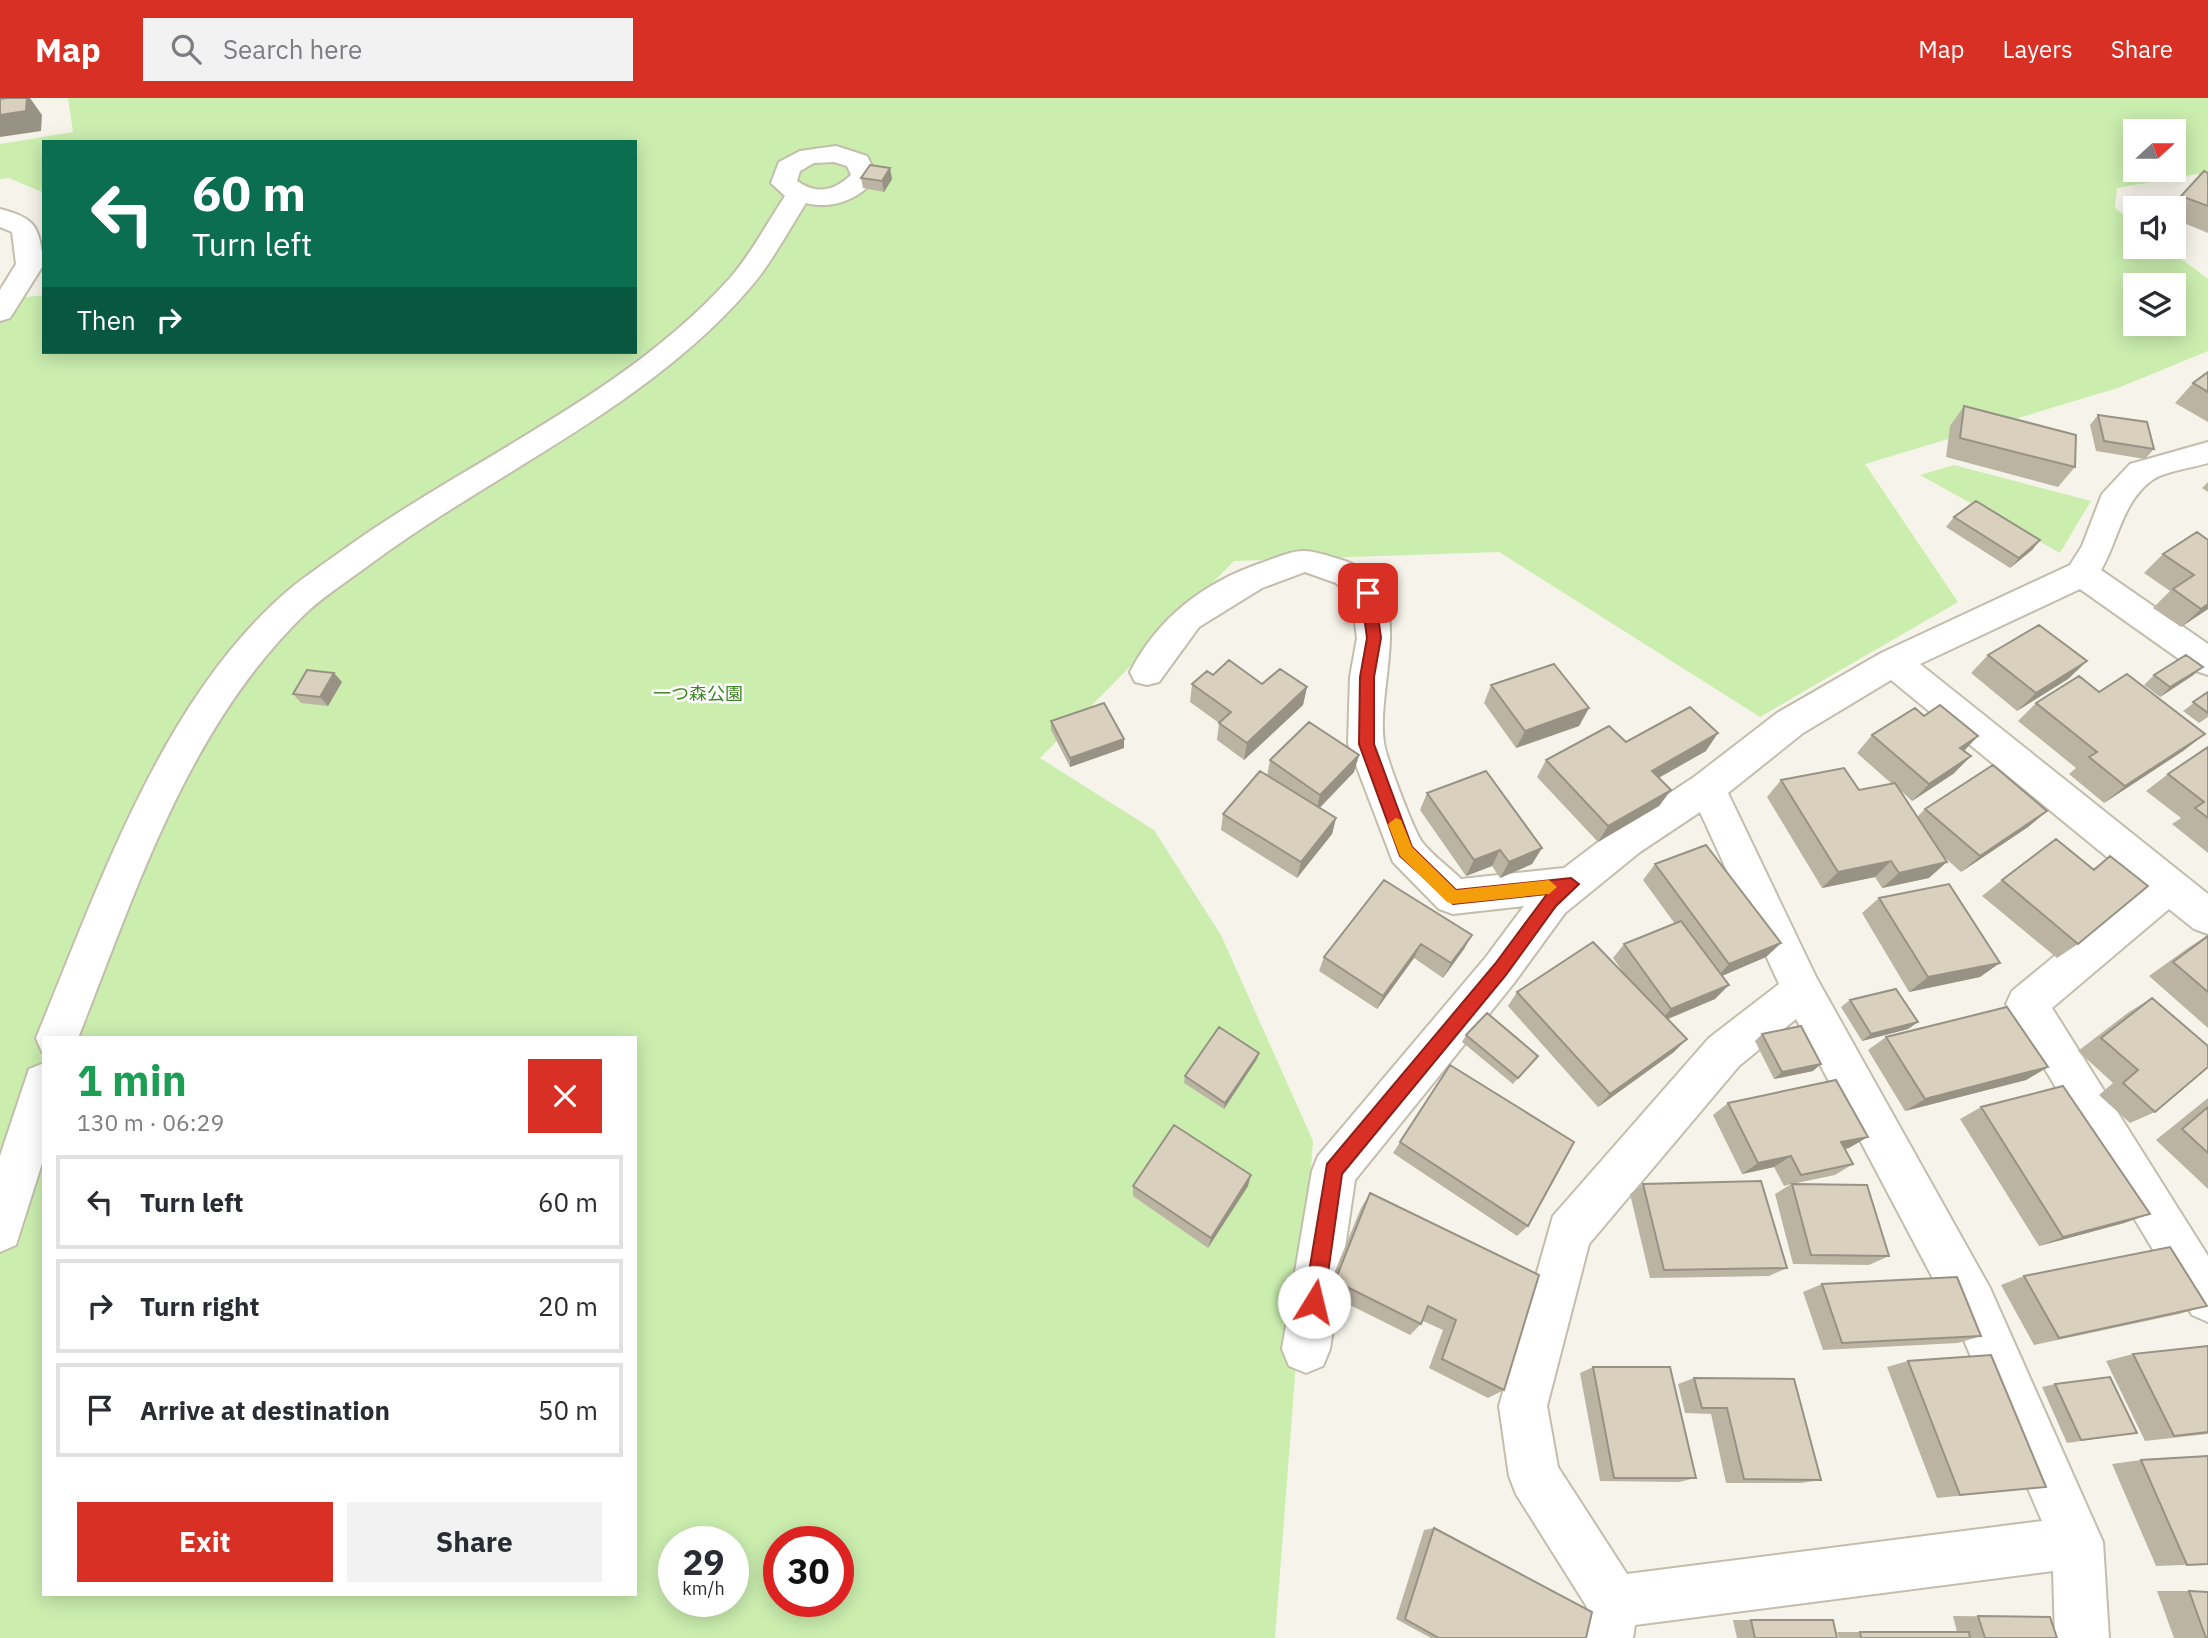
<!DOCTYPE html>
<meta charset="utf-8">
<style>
:root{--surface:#fff;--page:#f2f2f3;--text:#2b2b33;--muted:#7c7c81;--line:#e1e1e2;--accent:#d93025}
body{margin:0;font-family:"IBM Plex Sans","Noto Sans JP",sans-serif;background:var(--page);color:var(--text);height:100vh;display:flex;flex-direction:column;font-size:26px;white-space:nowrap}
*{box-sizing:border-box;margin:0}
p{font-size:23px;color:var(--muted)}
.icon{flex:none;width:38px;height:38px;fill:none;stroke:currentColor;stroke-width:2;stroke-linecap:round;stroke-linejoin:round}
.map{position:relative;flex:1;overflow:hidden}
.sheet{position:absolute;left:42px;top:938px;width:595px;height:560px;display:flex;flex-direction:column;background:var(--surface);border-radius:0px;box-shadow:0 4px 18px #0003}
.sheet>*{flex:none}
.hud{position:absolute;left:42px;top:42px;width:595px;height:214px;border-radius:0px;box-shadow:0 4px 18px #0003;background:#0b6e4f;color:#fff;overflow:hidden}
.needle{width:46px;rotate:69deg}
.buttons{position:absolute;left:2123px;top:21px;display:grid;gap:14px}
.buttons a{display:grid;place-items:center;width:63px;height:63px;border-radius:0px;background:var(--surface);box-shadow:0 4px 18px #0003;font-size:35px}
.speed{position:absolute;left:658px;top:1428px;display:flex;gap:14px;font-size:35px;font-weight:700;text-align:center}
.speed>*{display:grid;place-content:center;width:91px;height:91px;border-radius:50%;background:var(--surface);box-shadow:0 4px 18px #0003;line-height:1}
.speed small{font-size:18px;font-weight:400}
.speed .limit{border:10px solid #d22;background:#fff;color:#111}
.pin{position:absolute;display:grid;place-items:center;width:60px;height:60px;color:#fff;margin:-30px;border-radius:14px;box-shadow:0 4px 10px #0006}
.me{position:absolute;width:77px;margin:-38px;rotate:9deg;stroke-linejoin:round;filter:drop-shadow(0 0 5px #0008)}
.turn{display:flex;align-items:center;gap:24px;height:147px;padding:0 35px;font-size:32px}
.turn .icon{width:91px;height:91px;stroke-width:2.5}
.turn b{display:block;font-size:49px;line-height:60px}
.then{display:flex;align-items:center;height:66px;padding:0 35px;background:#0003;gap:14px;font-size:26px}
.round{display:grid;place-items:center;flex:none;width:74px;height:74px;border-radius:0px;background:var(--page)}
.headline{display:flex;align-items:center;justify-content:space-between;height:119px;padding:0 35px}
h1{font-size:42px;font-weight:700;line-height:52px;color:#1e9e55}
.button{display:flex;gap:14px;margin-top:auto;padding:14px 35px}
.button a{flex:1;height:80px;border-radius:0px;background:var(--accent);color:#fff;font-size:28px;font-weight:700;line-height:80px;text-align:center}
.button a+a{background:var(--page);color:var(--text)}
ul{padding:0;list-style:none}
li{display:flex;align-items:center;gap:21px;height:94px;margin:0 14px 10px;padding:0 21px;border:4px solid var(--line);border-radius:0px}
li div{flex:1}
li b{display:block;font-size:26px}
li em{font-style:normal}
header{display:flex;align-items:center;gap:42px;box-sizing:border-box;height:98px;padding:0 35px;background:var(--accent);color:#fff}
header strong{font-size:33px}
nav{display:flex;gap:38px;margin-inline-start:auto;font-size:24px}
.search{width:490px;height:63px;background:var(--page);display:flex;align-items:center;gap:18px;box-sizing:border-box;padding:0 24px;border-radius:0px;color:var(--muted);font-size:26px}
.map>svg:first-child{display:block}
.green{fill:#cbeeaf;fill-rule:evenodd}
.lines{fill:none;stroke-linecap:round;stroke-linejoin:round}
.street-casing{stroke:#c3bdab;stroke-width:4}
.street{fill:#fff;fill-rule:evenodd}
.wall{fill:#bbb4a3}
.shaded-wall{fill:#989285}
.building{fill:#d9d1be;stroke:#989285;stroke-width:2}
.route{fill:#d93025;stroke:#8d1f18;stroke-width:2}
.slow{fill:#f59e0b}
.labels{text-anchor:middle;stroke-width:5;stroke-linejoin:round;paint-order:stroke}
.park-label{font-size:18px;fill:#3d8522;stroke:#fff}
</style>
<header>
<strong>Map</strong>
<div class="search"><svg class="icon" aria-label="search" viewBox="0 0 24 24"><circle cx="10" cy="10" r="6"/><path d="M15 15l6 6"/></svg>Search here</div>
<nav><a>Map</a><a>Layers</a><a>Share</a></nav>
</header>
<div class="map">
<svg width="2208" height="1540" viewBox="0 0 2208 1540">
<rect width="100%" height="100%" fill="#f6f4ea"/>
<path class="green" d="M68,0H2208V78L2196,76L2117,90L2115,110L2135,125V149H2166L2208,181V253L2118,290L1865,366L1958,504L1760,619L1499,454L1234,463L1040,660L1154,732L1221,837L1313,1043L1275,1540H0V202L44,197V254H635V44H44V95L9,80L0,81V46L73,34ZM2135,33H2174V72H2135ZM2135,187H2174V226H2135ZM44,940H635V1496H44ZM674,1444H733V1503H674ZM779,1444H838V1503H779Z
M1954,367L2091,403L2060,455L1920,377Z"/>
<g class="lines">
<g class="street-casing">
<path id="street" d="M836,48L867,58L877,78C861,101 833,112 806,105C788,133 771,166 749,191C646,311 490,376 365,470C346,484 324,498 306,515C188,628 137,791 78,940H44L42,954L36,940C98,791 160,605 284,496C301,481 321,468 340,454C467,362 623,299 730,180C751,156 767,125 785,98L771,85L779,64L800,53ZM834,64L847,68L851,77C834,93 817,97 797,83L800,73L814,65Z
M0,111C39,121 38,130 44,166L10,220L0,223V192L16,166L12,134L0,129Z
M2208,344V365C2192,370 2164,373 2151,383C2122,405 2118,443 2101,472L2208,546V577L2196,573L2080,491L1920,566L2208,796V836L2194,831L2169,811L2052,910L2208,1158V1224L2192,1217L2006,906L2012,893L2141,787L1891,582L1803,635L1728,695L1816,879L1990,1190L2103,1444L2109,1540H2055L2053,1473L1635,1527L1633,1540H1579L1587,1509L1516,1396L1509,1378L1499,1308L1553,1118L1709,940L1779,886L1700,714L1640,754L1565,815L1514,885L1355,1082L1330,1251L1323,1268L1306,1275L1289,1268L1282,1251L1312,1073L1318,1058L1486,859L1524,808L1453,816L1439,811L1393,764L1348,646L1350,579L1357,540L1352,500L1336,485L1305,474L1262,490L1199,529L1159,584L1147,587L1135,584L1130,574C1158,520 1203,485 1261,465C1302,450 1300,449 1342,462C1423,487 1375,584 1384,645C1386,660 1414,733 1422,744C1433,758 1449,769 1461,781L1564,770L1614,732L1694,679L1777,615L1881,555L2070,467L2082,448L2102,396L2130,366ZM1796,921L1956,1224L2042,1423L1627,1476L1558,1369L1547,1308L1589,1146L1739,968Z
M44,965V1059L16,1147L0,1154V1058L29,971Z"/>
</g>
<use href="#street" class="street"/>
</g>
<path class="wall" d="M890,70L892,81L884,94L863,90L861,80Z
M2208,75V135L2174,121V110H2172L2181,98Z
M2208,274V324L2175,305L2193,285Z
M1964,308L2075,369L2058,389L1946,359L1950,328Z
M2098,317L2154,351L2145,361L2096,353L2090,327Z
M2208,384V394L2202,390Z
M1954,419L2040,442L2032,452L2010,470L1946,429Z
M2208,442V511L2181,529L2153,510L2170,493L2144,475L2163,456Z
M1988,557L2087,563L2068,581L2017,613L1971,575Z
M2203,569L2192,578L2160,599L2144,587L2154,577Z
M342,584L328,608L301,605L293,596Z
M1192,586H1262L1307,589L1303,607L1244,662L1217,642L1219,625L1190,604Z
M1491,587L1589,610L1579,628L1516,650L1484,605Z
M2099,594L2205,636L2183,653L2104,705L2069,676L2076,670L2018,623L2036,605Z
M2208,594V619L2199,625L2183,613Z
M1924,618L1978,638L1964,653L1971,658L1953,676L1912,703L1899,691L1917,719L1925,711L2047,713L2028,729L1961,774L1943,758L1929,780L1882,790L1875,779L1822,790L1767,699L1781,682L1859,692L1892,686L1857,655L1872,637Z
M1051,623L1124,650L1070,669L1051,632Z
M1626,644L1706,653L1659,679L1671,692L1659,708L1598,744L1537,679L1546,662Z
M2208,649V755L2172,726L2181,720L2146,693L2168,676Z
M1359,657L1354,674L1320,710L1336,720L1332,736L1297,780L1221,732L1223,716L1267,678L1270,662Z
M1427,695L1542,750L1532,766L1500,780L1492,768L1466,778L1420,712Z
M2110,758L2078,846L2057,860L1982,798L2002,782L2093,771Z
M1655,766L1781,845L1766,859L1721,878L1715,901L1668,921L1674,954L1598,1009L1508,908L1517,894L1623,874L1613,860L1624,846L1675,826L1643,782Z
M1879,800L1980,879L1909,894L1862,815Z
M1472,837L1464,851L1443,880L1414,860L1377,911L1319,873L1324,859Z
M2208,837V930L2149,878L2188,850Z
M2152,900L2155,1014L2130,1025L2099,997L2113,985L2078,953L2129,914Z
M1850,902L1918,924L1908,931L1862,943L1841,909Z
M1762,936L1813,973L1774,981L1755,943Z
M1466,937L1532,964L1513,986L1462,944Z
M1886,939L2048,969L2026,982L1905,1013L1868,952Z
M1259,955L1257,961L1224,1011L1184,985L1185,978Z
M1450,967L1528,1128L1517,1138L1393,1055Z
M2208,1000V1091L2156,1042Z
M1728,1005L1849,1050L1844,1051L1853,1066L1835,1077L1792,1086L1889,1158L1869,1167L1793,1166L1775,1096L1791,1086L1784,1088L1774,1069L1742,1076L1713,1017Z
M1981,1009L2150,1116L2124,1125L2039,1148L1960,1021Z
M1643,1086L1787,1170L1769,1178L1650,1180L1630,1096Z
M1133,1088H1248L1208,1150L1133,1098Z
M1370,1095L1504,1292L1488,1300L1429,1270L1443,1232L1423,1223L1421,1226L1410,1237L1326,1195L1361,1110Z
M2024,1178L2207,1208L2179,1216L2034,1247L2001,1187Z
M1822,1186L1981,1238L1958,1245L1823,1252L1803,1194Z
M2208,1248V1336L2145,1343L2106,1263L2133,1256Z
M1908,1263L2046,1389L1937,1400L1887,1269Z
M1593,1269L1696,1380L1679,1384L1600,1383L1580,1275Z
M1694,1280L1821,1382L1801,1385H1726L1711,1316L1685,1315L1678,1286Z
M2055,1286L2123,1337L2067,1345L2042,1289Z
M2141,1362L2208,1466L2156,1468L2112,1366Z
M1434,1430L1586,1540H1431L1396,1521L1424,1432Z
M2157,1493H2189L2208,1540H2174Z
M1953,1518L2050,1519L2057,1540H1839L1837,1534H1957Z
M1733,1522H1833L1837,1540H1737Z"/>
<path class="shaded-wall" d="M0,0H30L42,17L41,33L0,39Z
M890,70L892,81L884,94L882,83Z
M2040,442L2032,452L2010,470L2019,460Z
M2208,506V511L2181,529L2201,511Z
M2087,563L2068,581L2017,613L2036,595Z
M2203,569L2192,578L2160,599L2170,589Z
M334,575L342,584L328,608L320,599Z
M1307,589L1303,607L1244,662L1247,645Z
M1589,610L1579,628L1516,650L1525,633Z
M1718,635L1706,653L1641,690L1652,673Z
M2205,636L2183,653L2104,705L2125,688Z
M1978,638L1961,656L1960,650Z
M1124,641V650L1070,669V660Z
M1359,657L1354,674L1316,713L1320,697Z
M1971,658L1953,676L1912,703L1929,686Z
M1671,692L1659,708L1598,744L1608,728Z
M2047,713L2028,729L1961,774L1980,758Z
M1336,720L1332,736L1297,780L1301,764Z
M1542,750L1532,766L1500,780L1509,764Z
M1500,752L1492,768L1466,778L1474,762Z
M1891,763L1875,779L1822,790L1838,774Z
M1947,764L1929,780L1882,790L1899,775Z
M1472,837L1464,851L1443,880L1451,865Z
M1781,845L1766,859L1715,881L1729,866Z
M1421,846L1414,860L1377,911L1383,898Z
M2000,865L1980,879L1909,894L1928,879Z
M1729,887L1715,901L1658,925L1671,911Z
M1918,924L1908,931L1862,943L1871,936Z
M1687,941L1674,954L1598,1009L1610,996Z
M1259,955L1257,961L1224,1011L1225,1005Z
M1821,966L1813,973L1774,981L1782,974Z
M2048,969L2026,982L1905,1013L1925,1001Z
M1868,1039L1849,1050L1823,1056L1841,1044Z
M1791,1058L1774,1069L1742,1076L1758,1065Z
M1251,1077L1248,1088L1208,1150L1211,1140Z
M2150,1116L2124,1125L2039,1148L2063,1139Z"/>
<path class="building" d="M7,0H27L26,13L0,17V1Z
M870,67L890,70L882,83L861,80Z
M2204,73L2208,75V108L2181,98Z
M2208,274V294L2193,285Z
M1964,308L2076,337L2075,369L1960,340Z
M2098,317L2147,324L2154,351L2104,343Z
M1976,403L2040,442L2019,460L1954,419Z
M2197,434L2208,442V506L2201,511L2173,491L2194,477L2163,456Z
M2039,527L2087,563L2036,595L1988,557Z
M2186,557L2203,569L2170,589L2154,577Z
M1229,562L1262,586L1280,571L1307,589L1247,645L1219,625L1231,614L1192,586L1207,573L1213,577Z
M1554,566L1589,610L1525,633L1491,587Z
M307,572L334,575L320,599L293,596Z
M2127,576L2205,636L2125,688L2089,659L2097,654L2036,605L2079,578L2099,594Z
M2208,594V615L2193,604Z
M1104,605L1124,641L1070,660L1051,623Z
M1940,607L1978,638L1960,650L1971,658L1929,686L1872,637L1915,610L1924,618Z
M1690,609L1718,635L1652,673L1671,692L1608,728L1546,662L1609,628L1626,644Z
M1309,624L1359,657L1320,697L1270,662Z
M2208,649V720L2195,710L2204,704L2168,676Z
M1993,667L2047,713L1980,758L1925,711Z
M1844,670L1859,692L1895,685L1947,764L1899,775L1891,763L1838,774L1781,682Z
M1260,673L1336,720L1301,764L1223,716Z
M1486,673L1542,750L1509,764L1500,752L1474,762L1427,695Z
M2056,741L2094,772L2110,758L2148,788L2078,846L2002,782Z
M1706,747L1781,845L1729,866L1655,766Z
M1384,782L1472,837L1451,865L1421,846L1383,898L1324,859Z
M1949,786L2000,865L1928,879L1879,800Z
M1681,823L1729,887L1671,911L1624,846Z
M2208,838V894L2173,864Z
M1593,844L1687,941L1610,996L1517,894Z
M1896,891L1918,924L1871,936L1850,902Z
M2152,900L2208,948V969L2155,1014L2123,985L2138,972L2101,940Z
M2007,909L2048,969L1925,1001L1886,939Z
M1487,915L1538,958L1518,980L1466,937Z
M1801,928L1821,966L1782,974L1762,936Z
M1219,929L1259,955L1225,1005L1185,978Z
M1450,967L1574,1044L1528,1128L1400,1044Z
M1836,982L1868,1039L1841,1044L1853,1066L1801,1077L1791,1058L1758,1065L1728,1005Z
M2063,988L2150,1116L2063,1139L1981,1009Z
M2208,1009V1055L2182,1031Z
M1174,1027L1251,1077L1211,1140L1133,1088Z
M1761,1083L1787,1170L1664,1172L1643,1086Z
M1792,1086L1867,1087L1889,1158L1811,1157Z
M1370,1095L1539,1177L1504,1292L1442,1261L1456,1222L1428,1208L1421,1226L1335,1183Z
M2170,1149L2207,1208L2059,1240L2024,1178Z
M1957,1179L1981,1238L1842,1245L1822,1186Z
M2208,1248V1334L2174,1338L2133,1256Z
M1991,1257L2046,1389L1960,1397L1908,1263Z
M1593,1269H1670L1696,1380H1614Z
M2110,1279L2137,1335L2081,1342L2055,1286Z
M1694,1280L1794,1281L1821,1382L1744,1381L1727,1310H1702Z
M2208,1358V1466L2187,1467L2141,1362Z
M1434,1430L1592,1514L1586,1540H1439L1405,1521Z
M2189,1493L2208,1494V1540H2206Z
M1978,1518L2050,1519L2057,1540H1985Z
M1751,1522H1833L1837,1540H1755Z
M1860,1534H1969L1970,1540H1861Z"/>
<path class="route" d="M1368,490L1375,495L1381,540L1374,579V646L1412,749L1456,792L1571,780L1579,786L1556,808L1506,877L1342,1076L1324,1204L1321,1210L1314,1213L1307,1210L1304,1204L1327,1066L1495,866L1547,796L1453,806L1400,758L1359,646L1360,579L1367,540L1361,495Z"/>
<path class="slow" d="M1396,720L1401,722L1412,749L1456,792L1549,782L1557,789L1549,796L1453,806L1447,804L1400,758L1388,726Z"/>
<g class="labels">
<g class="park-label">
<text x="698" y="602">一つ森公園</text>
</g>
</g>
</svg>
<div class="buttons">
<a><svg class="needle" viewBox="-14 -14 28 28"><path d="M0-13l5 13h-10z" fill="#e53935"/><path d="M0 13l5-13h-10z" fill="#7c7c81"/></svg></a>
<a><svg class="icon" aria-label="sound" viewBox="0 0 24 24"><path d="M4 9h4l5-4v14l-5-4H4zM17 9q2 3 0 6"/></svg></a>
<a><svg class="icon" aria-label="layers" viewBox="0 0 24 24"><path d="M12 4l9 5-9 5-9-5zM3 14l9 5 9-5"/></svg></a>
</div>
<div class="speed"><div>29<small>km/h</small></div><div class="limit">30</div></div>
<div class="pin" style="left:1368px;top:495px;background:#d93025"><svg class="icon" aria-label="arrive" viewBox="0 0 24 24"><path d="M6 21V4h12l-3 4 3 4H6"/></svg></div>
<svg class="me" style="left:1314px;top:1204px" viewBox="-20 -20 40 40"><circle r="19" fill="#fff"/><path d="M0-13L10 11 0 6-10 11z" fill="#d93025"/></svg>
<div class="hud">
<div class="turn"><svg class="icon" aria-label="left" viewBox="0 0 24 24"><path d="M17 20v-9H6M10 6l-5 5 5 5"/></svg><div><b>60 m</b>Turn left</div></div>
<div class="then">Then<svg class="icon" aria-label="right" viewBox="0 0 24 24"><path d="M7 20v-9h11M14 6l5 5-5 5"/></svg></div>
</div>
<section class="sheet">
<div class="headline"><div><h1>1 min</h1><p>130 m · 06:29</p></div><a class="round" style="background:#d93025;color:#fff"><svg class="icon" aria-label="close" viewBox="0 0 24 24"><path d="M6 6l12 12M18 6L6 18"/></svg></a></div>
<ul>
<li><svg class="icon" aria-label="left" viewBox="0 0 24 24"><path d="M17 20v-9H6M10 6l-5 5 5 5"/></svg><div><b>Turn left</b></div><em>60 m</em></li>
<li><svg class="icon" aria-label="right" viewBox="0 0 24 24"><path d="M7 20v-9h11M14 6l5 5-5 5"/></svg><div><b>Turn right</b></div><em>20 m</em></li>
<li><svg class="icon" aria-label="arrive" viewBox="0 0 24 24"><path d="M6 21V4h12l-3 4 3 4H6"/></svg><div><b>Arrive at destination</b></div><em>50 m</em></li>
</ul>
<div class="button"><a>Exit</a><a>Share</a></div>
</section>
</div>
